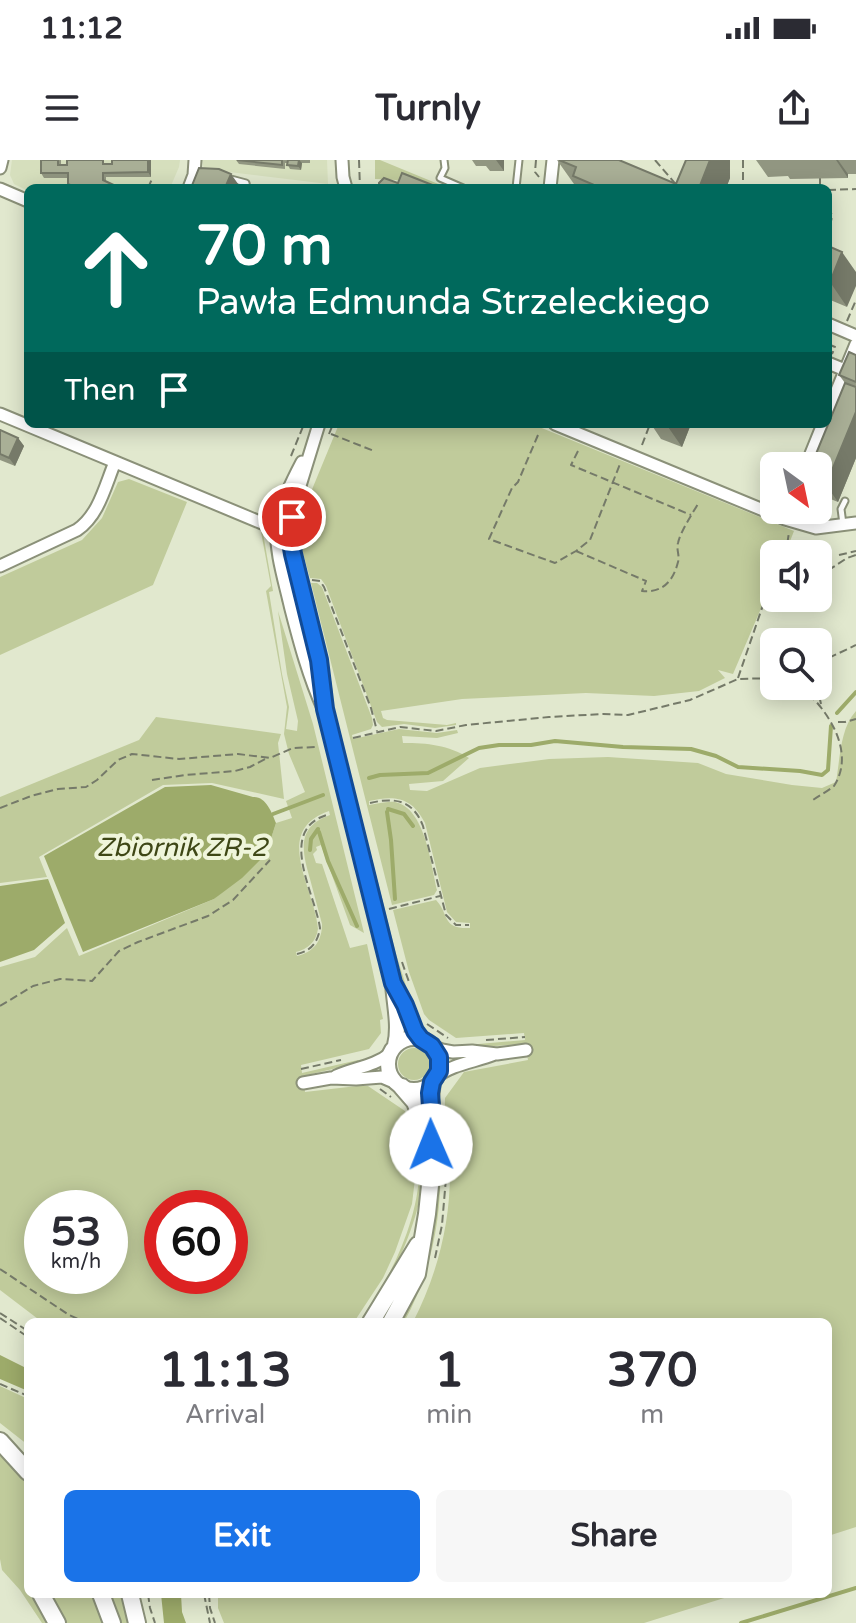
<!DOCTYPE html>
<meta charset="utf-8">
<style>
:root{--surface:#fff;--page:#f7f7f7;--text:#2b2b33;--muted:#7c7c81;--accent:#1a73e8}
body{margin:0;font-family:"Varela Round",sans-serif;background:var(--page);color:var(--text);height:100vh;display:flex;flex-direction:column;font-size:30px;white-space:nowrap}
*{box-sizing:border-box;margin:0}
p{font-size:26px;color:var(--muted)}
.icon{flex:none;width:44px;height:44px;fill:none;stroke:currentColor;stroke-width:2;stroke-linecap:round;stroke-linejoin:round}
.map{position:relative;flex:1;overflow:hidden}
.sheet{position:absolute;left:24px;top:1158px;width:808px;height:280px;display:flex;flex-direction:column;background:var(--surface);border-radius:12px;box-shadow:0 4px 20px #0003}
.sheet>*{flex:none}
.top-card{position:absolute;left:24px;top:24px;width:808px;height:244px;border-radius:12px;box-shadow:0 4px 20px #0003;background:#00695c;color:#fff;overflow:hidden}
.needle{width:52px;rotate:147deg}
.fabs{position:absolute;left:760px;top:292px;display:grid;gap:16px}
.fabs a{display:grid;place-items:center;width:72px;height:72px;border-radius:12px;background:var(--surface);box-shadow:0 4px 20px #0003;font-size:40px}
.speed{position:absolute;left:24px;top:1030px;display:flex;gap:16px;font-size:40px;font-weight:700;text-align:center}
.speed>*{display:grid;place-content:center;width:104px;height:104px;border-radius:50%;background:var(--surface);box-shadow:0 4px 20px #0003;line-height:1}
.speed small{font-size:20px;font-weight:400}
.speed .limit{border:12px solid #d22;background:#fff;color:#111}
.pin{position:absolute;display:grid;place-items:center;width:68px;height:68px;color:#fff;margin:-34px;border:4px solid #fff;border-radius:50%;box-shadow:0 2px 8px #0007}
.me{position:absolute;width:88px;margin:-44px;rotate:359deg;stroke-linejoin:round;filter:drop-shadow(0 0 6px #0008)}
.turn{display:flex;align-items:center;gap:28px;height:168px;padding:0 40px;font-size:36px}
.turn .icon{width:104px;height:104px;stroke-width:2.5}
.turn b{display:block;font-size:56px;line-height:68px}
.then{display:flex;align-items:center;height:76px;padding:0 40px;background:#0003;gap:16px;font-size:30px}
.eta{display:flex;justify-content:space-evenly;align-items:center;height:136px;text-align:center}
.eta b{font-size:48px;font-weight:800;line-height:56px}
.cta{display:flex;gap:16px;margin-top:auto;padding:16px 40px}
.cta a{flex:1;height:92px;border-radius:12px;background:var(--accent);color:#fff;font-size:32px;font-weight:800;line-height:92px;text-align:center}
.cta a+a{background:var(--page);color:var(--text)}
.status{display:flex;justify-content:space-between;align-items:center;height:56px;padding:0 40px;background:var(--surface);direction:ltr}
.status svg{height:22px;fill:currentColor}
header{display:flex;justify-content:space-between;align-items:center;height:104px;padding:0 40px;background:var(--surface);font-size:36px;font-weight:800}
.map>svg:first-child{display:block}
.built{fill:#d6dfbd}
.green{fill:#c0cb9b;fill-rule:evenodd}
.water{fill:#9dab6a}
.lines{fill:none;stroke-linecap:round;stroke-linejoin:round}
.stream{stroke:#9dab6a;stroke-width:4}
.service-casing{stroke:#8b9179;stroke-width:9}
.minor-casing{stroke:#8b9179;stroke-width:15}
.secondary-casing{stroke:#8b9179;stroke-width:18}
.primary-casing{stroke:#8b9179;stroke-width:20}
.path{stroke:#757a69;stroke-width:2;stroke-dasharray:8 4;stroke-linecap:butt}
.service{stroke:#fff;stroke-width:5}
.minor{stroke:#fff;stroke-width:11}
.secondary{stroke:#fff;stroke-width:14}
.primary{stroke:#fff;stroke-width:16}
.wall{fill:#919681}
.shaded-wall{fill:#767a69}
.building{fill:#a9af96;stroke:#767a69;stroke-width:2}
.route-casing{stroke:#114b97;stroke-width:20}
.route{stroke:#1a73e8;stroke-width:14}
.labels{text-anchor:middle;stroke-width:8;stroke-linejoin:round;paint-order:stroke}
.water-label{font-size:26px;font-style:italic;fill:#3e4716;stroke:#eff5db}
</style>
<div class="status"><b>11:12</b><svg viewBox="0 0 49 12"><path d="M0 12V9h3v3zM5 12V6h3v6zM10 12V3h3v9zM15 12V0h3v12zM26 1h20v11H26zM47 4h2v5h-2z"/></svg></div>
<header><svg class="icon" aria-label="menu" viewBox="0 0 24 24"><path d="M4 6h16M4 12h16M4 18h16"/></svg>Turnly<svg class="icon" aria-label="share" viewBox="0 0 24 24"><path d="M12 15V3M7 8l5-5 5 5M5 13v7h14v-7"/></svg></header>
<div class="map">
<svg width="856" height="1463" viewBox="0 0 856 1463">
<rect width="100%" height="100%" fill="#e1e8ce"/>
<path class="built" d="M12,0H180L179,7L170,28H44L39,26L38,28H28V31L14,24L10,15Z
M202,0H327L328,24L204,9Z"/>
<path class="green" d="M375,0H380L448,28H416L396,20L375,19Z
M339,264H532L794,371L785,394H774V418L733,514L718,510L725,518L699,531L654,536L586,533L462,539L381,551L383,558L387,560L447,565L456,563V565L435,568L404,564L382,567L377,562L326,426L321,419L310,418L301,386L302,359L306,344Z
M129,319L187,342L153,425L0,495V417L82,380L102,358L118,322Z
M261,372L263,373L273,431L269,432L282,514L289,547L286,569L297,571L298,561L287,514L278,451L313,564L364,773L350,765L321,685L316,687L317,690L313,694L316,703L322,704L350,788L367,784L383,859L380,860L381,873L369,889L301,905L302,913L358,900L362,902L303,916L305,932L357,926H368L405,951L413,972L417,1002L412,1044L395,1092L383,1118L354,1162H42L0,1130V807L35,797L67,768L79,796L214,739L266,694L276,663L292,658L286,641L305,632L289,594L284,574L287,547L266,431L271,426ZM329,651L330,655C296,667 302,691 310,719C314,734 318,749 322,764C322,781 314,792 297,796L296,792C308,789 316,782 318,769C315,728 271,671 329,651ZM42,1048H110V1116H42ZM162,1048H230V1116H162Z
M311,423H317L322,427L372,558L373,565L371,569L352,575L353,579L399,569L437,573L457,570L458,573L437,578L402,576L403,583C428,583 448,585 469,598L443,621L409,624L410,630L427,631L480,608L549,599L608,597L698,603L726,614L792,625L822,628L836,622C840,600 840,568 856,551V1367L828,1376V1162H413C437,1115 450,1065 450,1013C450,988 444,963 445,938L464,912L528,900L525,884L464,888L467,885L525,880L524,873L456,878L429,860L424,854L409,812L393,750L436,740C450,755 441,769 470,768V763L456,762L447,752L425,663C412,637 395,635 369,641V645C378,644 386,641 395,642C425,648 431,704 437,730L434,735L392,745Z
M281,440H284L319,552L373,768L371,771L316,550L289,460Z
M322,500L396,794L413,848L411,852L390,784L331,548Z
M156,557L281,574L278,583L284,639L212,623L163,625L39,697L47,717L0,723V637L139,580Z
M398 904a16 16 0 1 1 32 0a16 16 0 1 1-32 0Z
M438,955C445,1028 440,1097 404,1162H398C409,1140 423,1118 429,1093C441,1048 437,1001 438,955Z
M413,960C416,965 420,971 421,976C437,1029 394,1121 362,1162H359C399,1107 435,1028 413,960Z
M0,1226L28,1239V1285L0,1263Z
M0,1290L28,1321V1434L33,1436L49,1463H42L20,1430L2,1410L0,1399Z
M49,1434H95L106,1463H64Z
M109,1434H124L132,1463H119Z
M218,1434H737L644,1463H224L218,1448Z"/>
<path class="water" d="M211,625L253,637C266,636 272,653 276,663L266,694L242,718L214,739L83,792L44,696L165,627Z
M48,719L65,763L34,790L0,802V726Z
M0,1195L28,1209V1231L0,1219Z
M161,1434H181L182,1452L186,1463H164Z"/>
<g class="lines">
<path class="stream" d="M837,553L856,532
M369,618L380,615L428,613L479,588L499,585H531L555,581L623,587L691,589L716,596L738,607L800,611L822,615L828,610L831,566
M388,649L404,654L413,666
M387,652L391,680L395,739
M273,654L323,635
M319,672L328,701L357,766
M310,690L311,679L318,669
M741,1463L856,1428"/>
<g class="service-casing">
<path id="service" d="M444,0L445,8L440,18L463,28
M231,19L246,23L247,28
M516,28L519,0
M843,364L841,349L845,341"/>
</g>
<g class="minor-casing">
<path id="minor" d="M342,0L343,17L346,28
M0,8L2,0
M189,28L194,15L195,0
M550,28L553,0
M0,29L28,41
M828,164L856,176
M828,203L845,210
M828,252L856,184
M0,254L262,363L290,368L295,342L319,264
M555,264L785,359L789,350
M806,306L823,264
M785,359L816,368L856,363
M278,366C281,343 291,323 302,302
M0,406L77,370C99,355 105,326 115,302
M432,886L442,890L453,892L472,891L497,894L526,890
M336,916C354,908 375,906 391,893
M436,917C452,904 475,902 495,894
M303,923L331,918L356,919L382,917L396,923"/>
</g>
<g class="secondary-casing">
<path id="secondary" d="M278,366C277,394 286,420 292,447C301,482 310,516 325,549L393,823C394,843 400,866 395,885
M290,368C291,425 319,479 324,537
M395,826C404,843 409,863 421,879
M388 904a26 26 0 1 1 52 0a26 26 0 1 1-52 0Z"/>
</g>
<g class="primary-casing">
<path id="primary" d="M402,927L415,942L427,974
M371,1162L418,1085
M391,1162L417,1114L427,1054L431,1016L430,979L432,961L430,938L432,922
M0,1281L28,1312
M41,1434L57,1463
M101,1434L112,1463
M130,1434L137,1463"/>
</g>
<path class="path" d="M359,0L360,28
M536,0L535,12L539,17
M655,0L679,28
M743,0V28
M820,18V28
M148,28L152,19
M828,30L856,29
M828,47C833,54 833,60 828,67
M847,161L856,140
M828,184L835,187L832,194
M329,274L333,264
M331,274L374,291
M538,275L518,322L512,328L489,379L555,403L576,391L590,380L620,304
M642,285L650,264
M578,291L571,305L691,355
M291,296L304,264
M576,391L646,421L642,431C662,433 673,422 678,402C680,396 676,389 678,383C681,370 693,353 699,342
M783,394L787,386L789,372
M839,395L856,391
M818,417L847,398L856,395
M312,420L320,421L324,427L371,548L377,571
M763,446L787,438
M818,503L856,485
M738,518L774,413
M800,526C828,549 856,592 834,626C828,631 820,635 813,640
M817,526L821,544
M838,562H845L856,559
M353,578L400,567L436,571L466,565L549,557L603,554L628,555L690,540L738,519L774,518
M152,620L185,615L235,611L250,607L267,598
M370,643C395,637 413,640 423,666L446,755L456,765H469
M0,648L31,636L58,629L86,627L97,620L118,600L132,594L179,599L238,594L270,598L293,588L315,587
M389,749L440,736
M297,794C311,791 318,782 320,768C315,733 275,668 330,654
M402,802L409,822
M0,846L33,826L60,819L92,821L119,791L138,782L208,756L233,740L270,700
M427,864L448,878
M486,880L525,877
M301,909L341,900
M380,929L391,937
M445,994L446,1011
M435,1098L442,1065L446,1018
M0,1109L69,1155L85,1162
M0,1153L28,1171
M0,1158L28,1177
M0,1224L28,1236
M148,1434L150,1448L155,1463
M204,1434L210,1463
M209,1434L210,1448L215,1463"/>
<use href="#service" class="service"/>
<use href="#minor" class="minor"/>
<use href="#secondary" class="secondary"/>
<use href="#primary" class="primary"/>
</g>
<path class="wall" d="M41,0H61V5L112,4V0H151V17H106V21L121,28H71L68,24V18H44L41,13Z
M236,0H310V3H302L301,10L290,9L287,3H285V9L239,4Z
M472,0H504V11H490L486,6H476Z
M557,0L676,24L686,0H730V18L726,28H581L574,24Z
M756,0H856V14H848V18L790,19L788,16L768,17Z
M828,86L847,147L828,139Z
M856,195V298L838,342L818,334V306L845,223L839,215Z
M651,264H691L682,287L661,279Z
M0,270L18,278L24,286L15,306L0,300Z"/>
<path class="shaded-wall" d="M148,0H151V17L148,12Z
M299,0L302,3L301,10L298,6Z
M496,0H504V11Z
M710,0H730V18L726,28H699Z
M836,0H838L848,14V18Z
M231,14L241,28H225Z
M842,92L856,112V126L847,147L830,122Z
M856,252V298L838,342L826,325Z
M666,264H691L682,287Z
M18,278L24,286L15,306L9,298Z"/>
<path class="building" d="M41,0H58V5H67V0H103V4H112V0H148V12L103,13V20L120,28H77L68,24V13H41Z
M237,0H282V5Z
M288,0H299L298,6L287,5Z
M559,0H619L676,24L686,0H710L699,28H601L573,16L576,7Z
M199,8L219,9L231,14L225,28H191Z
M402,13L440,28H396Z
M384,18L398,23L396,28H379V23Z
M828,86L842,92L830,122L828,121Z
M849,192L856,195V222L839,215Z
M845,223L856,227V252L826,325L818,322V306H811Z
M0,270L18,278L9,298L0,294Z"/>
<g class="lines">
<g class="route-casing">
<path id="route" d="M292,357L291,382L293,394L319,500L325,549L393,823L405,845L415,871L421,879L432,886L439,897V911L432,922L430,933L432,961L431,985"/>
</g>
<use href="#route" class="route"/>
</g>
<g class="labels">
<g class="water-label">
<text x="182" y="696">Zbiornik ZR-2</text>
</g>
</g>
</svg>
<div class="fabs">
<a><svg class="needle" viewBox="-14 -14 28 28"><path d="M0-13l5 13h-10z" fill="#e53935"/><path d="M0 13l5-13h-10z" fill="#7c7c81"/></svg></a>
<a><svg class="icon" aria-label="sound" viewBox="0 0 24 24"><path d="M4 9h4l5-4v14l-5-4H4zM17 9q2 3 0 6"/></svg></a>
<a><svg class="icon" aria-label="search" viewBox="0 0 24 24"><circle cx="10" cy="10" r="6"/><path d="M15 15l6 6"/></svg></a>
</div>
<div class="speed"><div>53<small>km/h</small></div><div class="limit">60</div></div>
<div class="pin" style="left:292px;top:357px;background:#d93025"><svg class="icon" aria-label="arrive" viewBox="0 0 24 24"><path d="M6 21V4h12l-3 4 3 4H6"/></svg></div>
<svg class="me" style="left:431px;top:985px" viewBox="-20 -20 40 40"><circle r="19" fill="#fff"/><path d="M0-13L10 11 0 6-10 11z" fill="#1a73e8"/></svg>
<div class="top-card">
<div class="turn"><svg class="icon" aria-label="ahead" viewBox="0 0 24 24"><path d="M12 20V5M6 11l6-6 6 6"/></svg><div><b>70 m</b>Pawła Edmunda Strzeleckiego</div></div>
<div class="then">Then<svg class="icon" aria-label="arrive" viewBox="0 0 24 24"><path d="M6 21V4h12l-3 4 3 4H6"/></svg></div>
</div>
<section class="sheet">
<div class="eta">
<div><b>11:13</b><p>Arrival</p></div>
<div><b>1</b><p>min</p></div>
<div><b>370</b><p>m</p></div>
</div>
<div class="cta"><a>Exit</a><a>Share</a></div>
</section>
</div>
